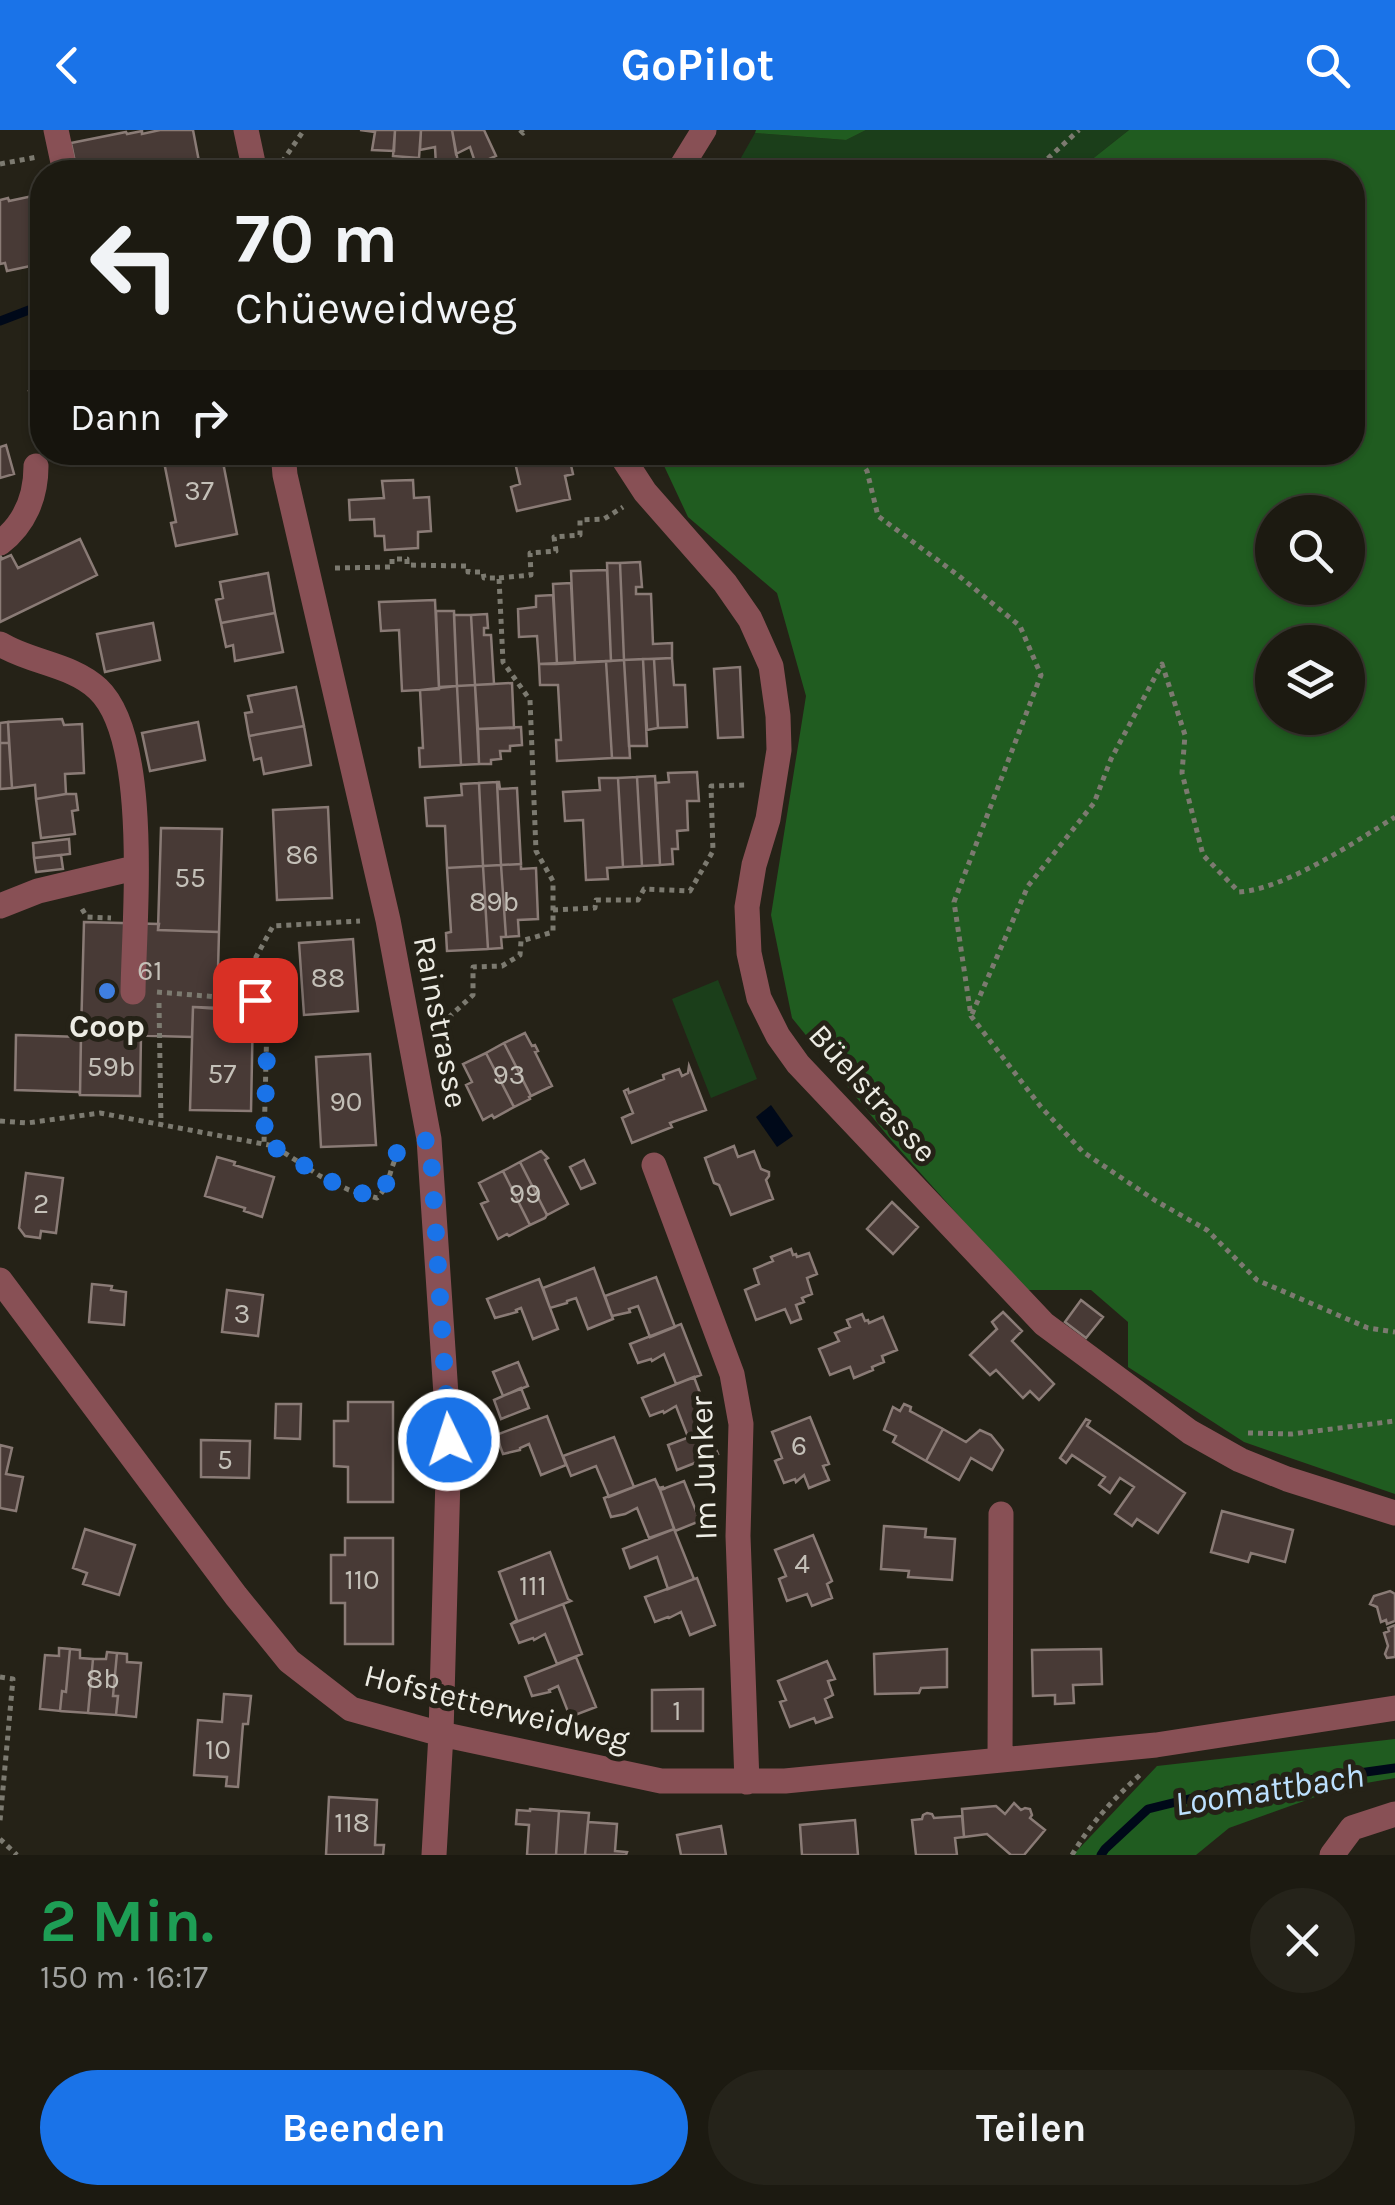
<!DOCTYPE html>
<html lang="de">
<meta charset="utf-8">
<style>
:root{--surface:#1c1a11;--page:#25231a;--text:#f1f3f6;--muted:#a0a19f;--line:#3a3831;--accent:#1a73e8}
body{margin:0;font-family:Karla,sans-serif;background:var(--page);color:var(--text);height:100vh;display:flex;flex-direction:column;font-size:38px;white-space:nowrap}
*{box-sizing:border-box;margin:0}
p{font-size:32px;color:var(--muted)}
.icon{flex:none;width:55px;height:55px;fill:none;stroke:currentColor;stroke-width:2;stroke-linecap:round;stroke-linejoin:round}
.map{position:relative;height:1725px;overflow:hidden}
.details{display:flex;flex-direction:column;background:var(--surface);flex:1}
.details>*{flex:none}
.top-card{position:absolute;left:30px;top:30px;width:1335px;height:305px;border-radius:40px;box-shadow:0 2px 8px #0004,0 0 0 2px var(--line);background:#1c1a11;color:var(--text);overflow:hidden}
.fabs{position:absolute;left:1255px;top:365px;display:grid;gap:20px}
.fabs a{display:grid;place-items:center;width:110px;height:110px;border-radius:50%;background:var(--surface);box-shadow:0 2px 8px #0004,0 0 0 2px var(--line);font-size:50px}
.pin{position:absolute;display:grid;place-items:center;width:85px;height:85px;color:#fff;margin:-42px;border-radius:20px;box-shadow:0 5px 15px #0006}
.me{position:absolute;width:110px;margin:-55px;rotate:356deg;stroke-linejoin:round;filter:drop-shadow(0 0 8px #0008)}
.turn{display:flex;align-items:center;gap:35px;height:210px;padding:0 40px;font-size:45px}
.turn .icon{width:130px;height:130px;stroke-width:2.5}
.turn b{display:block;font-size:70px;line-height:85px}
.then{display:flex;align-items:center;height:95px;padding:0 40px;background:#0003;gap:20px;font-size:38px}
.round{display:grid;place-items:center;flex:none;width:105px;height:105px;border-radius:52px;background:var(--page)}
.headline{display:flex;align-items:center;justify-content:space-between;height:170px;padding:0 40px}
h1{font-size:60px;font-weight:700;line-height:75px;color:#1e9e55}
.action{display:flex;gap:20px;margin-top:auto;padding:20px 40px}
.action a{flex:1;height:115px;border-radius:60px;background:var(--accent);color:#fff;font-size:40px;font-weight:700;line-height:115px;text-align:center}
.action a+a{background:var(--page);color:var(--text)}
header{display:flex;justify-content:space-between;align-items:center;height:130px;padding:0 40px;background:var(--accent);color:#fff;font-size:45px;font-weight:700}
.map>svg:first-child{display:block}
.green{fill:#1b3e1a}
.forest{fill:#205c20;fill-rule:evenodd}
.water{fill:#000919}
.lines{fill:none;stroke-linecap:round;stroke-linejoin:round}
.stream{stroke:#000919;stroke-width:9}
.building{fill:#483a36;stroke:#8a7b76;stroke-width:2.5}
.path{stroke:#7c7a70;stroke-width:5;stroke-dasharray:5 5;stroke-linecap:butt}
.minor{stroke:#885055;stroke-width:25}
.route{stroke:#1a73e8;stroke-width:18;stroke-dasharray:0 32.4}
.shop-dot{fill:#3f7fe0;stroke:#252217;stroke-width:4}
.labels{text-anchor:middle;stroke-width:10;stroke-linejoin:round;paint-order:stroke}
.number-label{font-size:28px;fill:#c4c0b8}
.street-label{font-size:32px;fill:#edece4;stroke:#252217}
.poi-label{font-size:32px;font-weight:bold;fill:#edece4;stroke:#252217}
.water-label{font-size:35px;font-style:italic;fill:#bde1ff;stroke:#252217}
</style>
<header><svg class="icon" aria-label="back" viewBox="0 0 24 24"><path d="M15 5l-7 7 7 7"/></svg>GoPilot<svg class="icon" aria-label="search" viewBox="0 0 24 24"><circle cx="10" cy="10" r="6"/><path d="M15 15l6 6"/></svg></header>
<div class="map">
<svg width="1395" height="1725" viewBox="0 0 1395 1725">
<rect width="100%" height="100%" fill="#252217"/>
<path class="green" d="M866,0H1129L1076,42H733L755,3L846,10Z
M718,850L757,949L711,968L672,869Z"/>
<path class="forest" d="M756,0H866L846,10L755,3Z
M1129,0H1395V1364L1244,1312L1128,1237V1192L1091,1160H1025L891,1010L792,888L771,785L806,566L777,463L688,387L658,323L1352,322V42H1076ZM1272,382H1348V458H1272ZM1272,512H1348V588H1272Z
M1395,1609V1648L1343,1657L1229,1698L1196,1725H1073L1157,1636Z"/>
<path class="water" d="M771,975L793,1006L777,1017L756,987Z"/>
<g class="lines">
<path class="stream" d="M0,191L42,175
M1101,1725L1105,1719L1148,1679L1209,1664L1395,1638"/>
</g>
<path class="building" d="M160,0H193L201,42H77L71,13L126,2L127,4L142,1V4Z
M360,0H395L394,21L372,20L375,2Z
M395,0H421L419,28L393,26Z
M421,0H452L458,32L436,36L435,17L420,20Z
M452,0H484L496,26L476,35L470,17L456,24Z
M42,64V125L39,126L40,134L7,141L5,133L0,134V70L8,68L9,71Z
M42,256V307L34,284H37L29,261Z
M6,315L14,344L0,348V317Z
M157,322H221L237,404L176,416L171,393L176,392L163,327L158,328Z
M503,322H568L573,344L565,346L570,369L517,381L511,357L520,354L514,328L505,330Z
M413,350L414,368L429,367L431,401L418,402V418L385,420L384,406H375L374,389L350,390L349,370L384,368L382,351Z
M80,409L97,445L0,492V425L2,429L11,425L18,438Z
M640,432L642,457H636V464H651L653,514L672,513V528L624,530L620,433Z
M607,433H620L624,530L611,531Z
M607,440L611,531L575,533L571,441Z
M268,443L275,483L221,493L216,470L223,468L220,452Z
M571,453L575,533L557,534L553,454Z
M553,465L557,534H539L537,506L519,507L518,479L536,477V466Z
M435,470L439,559L402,561L399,500L381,501L379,472Z
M436,481H454L457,556L439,557Z
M275,483L283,522L235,531L233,515L226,517L221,493Z
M487,484L488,498H484V505H491L494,554L475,555L471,485Z
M454,485H471L475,555L457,556Z
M153,493L160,530L105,542L97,504Z
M672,528L674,555H685L687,597L658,598L654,529Z
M643,529H654L658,598L647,600Z
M643,529L647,616H629L624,530Z
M624,530L630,628H612L606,531Z
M606,531L612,628L557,631L556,610H561L558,555H540L539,534Z
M740,537L743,607L718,608L714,539Z
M512,553L514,598L478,599L475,555Z
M475,555L479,634L461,635L457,556Z
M457,556L461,635L420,637L419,618H423L420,560Z
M296,557L304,596L249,606L245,583L252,582L248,566Z
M62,589L64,595L82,594L84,643L65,644L66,664L36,669L35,655L12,658L8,592Z
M8,592L9,613H0V593Z
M198,592L205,630L150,641L142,603Z
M304,596L311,635L264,644L261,628L254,630L249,606Z
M521,597L522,615L510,616V621H500L501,629L491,630V634H479L478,599Z
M0,613H9L12,658L0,659Z
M697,642L699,671H687L688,700L677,701L678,719H672L673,734L660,735L656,653L669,652L668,643Z
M655,646L660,735L642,736L637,647Z
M637,647L642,736L623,737L618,648Z
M599,648H618L623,737L607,738L608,749L586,750L583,690L565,691L563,662L600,660Z
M497,652L501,735L483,736L479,653Z
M497,652H499L500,659L517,658L521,734L501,735Z
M479,653L483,736L447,738L445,696H427L425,668L462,665L461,654Z
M66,664H76L78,680L72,681L75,704L41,708L36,669Z
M328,677L332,768L277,770L273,680Z
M161,698L222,699L219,802L158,800Z
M69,709L70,724L34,728L33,713Z
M61,725L63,739L36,742L34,728Z
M521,734V739L536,738L538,789L518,790L519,806L506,807L501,735Z
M501,735L506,807H501L502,818L488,819L483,736Z
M483,736L488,819L447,821L446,803L451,802L447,738Z
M84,792L159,794L158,800L219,802L217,879L193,877L192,907L81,904Z
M353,809L358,881L304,885L299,813Z
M193,877L253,879L251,981L190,980Z
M525,903L532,916L535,915L538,921L535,922L552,956L531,966L504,913Z
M81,904L141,905L140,966L80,965Z
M16,905L81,907L80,965L79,962L15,960Z
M504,913L531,966L529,967L530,969L514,977L486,923Z
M486,923L514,977L494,988L492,985L483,990L466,955L472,952L463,934Z
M370,924L376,1015L321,1017L316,927Z
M689,936L706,980L670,993L672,997L632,1013L622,988L633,983L624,961L628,959L629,963L664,949L663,945L679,939L682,946L688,943Z
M734,1016L738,1027L754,1021L761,1039L769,1042V1046L766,1050L773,1069L731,1085L719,1055L714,1053L705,1028Z
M541,1021L548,1028L545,1030L568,1074L547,1085L520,1032Z
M217,1027L235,1032L234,1035L274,1047L262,1087L244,1081L245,1078L205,1066Z
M584,1030L595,1053L581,1059L570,1037Z
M520,1032L547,1085L545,1088L530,1095L503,1041Z
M503,1041L530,1095L509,1106L507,1104L498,1109L481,1074L488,1071L479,1053Z
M26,1043L63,1048L56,1103L41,1101L40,1108L25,1106L19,1098Z
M892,1072L918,1097L893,1124L867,1099Z
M791,1119L793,1125L796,1124L797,1127L809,1123L817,1144L807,1148L812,1164L802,1168L804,1172L796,1175L801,1189L791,1193L785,1179L756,1190L745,1160L759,1154L754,1139L773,1131L771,1127Z
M594,1138L613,1189L588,1199L576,1168L567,1171V1173L550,1178L543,1158Z
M656,1147L675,1197L650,1207L638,1176L629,1179L630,1182L612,1186L605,1166Z
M539,1149L558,1199L533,1209L521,1178L516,1180L517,1182L495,1188L487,1169Z
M92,1154L112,1156L111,1160L126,1162L124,1195L89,1192Z
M227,1160L263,1165L258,1206L222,1202Z
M1081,1170L1103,1187L1086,1208L1065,1192Z
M1003,1182L1022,1201L1012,1211L1054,1254L1039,1270L1030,1261L1023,1268L996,1240L990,1245L970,1225L997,1199L992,1192Z
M862,1184L865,1191L868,1190L869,1193L883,1187L897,1220L882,1226L884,1232L872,1237L873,1240L854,1248L850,1237L830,1245L819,1219L839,1211L835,1203L850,1197L847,1190Z
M681,1194L701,1245L676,1254L664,1224L652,1231L651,1229L638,1233L630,1214Z
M518,1232L528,1256L503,1266L493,1242Z
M694,1247L713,1298L688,1307L676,1276L664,1283L663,1281L650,1286L642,1268Z
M521,1258L529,1278L501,1289L494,1270Z
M348,1272H393V1372H348V1337L334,1336V1291H348Z
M276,1274H301L300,1309L275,1308Z
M904,1274L911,1277L910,1281L943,1299L926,1331L893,1312L896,1306L884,1300L893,1277L900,1281Z
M547,1286L566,1335L541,1345L529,1314L520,1318V1320L503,1324L496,1305Z
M810,1287L829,1334L823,1336L829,1350L809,1358L804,1345L796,1352L795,1349L784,1353L775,1331L782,1328L772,1302Z
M1086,1289L1090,1291L1087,1296L1185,1363L1158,1403L1137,1389L1132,1396L1115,1384L1134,1357L1120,1348L1110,1363L1099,1355L1105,1347L1072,1325L1066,1333L1060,1328Z
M943,1299L966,1312L980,1300L991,1305L1003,1320L992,1340L971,1328L959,1350L926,1331Z
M708,1300L718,1324L677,1340L668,1315Z
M614,1307L634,1357L609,1367L596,1336L571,1346L563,1326Z
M201,1310L250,1311L249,1348L201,1347Z
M0,1315L12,1318L6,1344L23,1347L16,1381L0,1378Z
M655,1349L659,1358L663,1357L664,1359L660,1360L674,1399L649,1408L637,1378L625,1384L611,1387L604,1368Z
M684,1351L700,1391L675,1401L660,1360Z
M1222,1381L1293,1400L1285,1432L1251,1423L1248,1432L1211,1422Z
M884,1396L926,1399L925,1407L955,1409L952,1450L908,1447L909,1441L881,1439Z
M85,1399L135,1415L119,1465L83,1454L87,1443L73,1438Z
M674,1399L694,1449L668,1459L657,1427L630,1438L623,1419Z
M813,1405L832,1451L827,1454L832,1468L812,1476L807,1464L787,1471L779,1449L786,1446L775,1420Z
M345,1408H393V1514H345V1473H331V1425H345Z
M550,1422L568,1469L571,1471L511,1494L517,1490L499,1442Z
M697,1448L715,1495L690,1505L681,1482L669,1488L668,1487L655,1492L645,1467Z
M1390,1461L1395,1464V1491L1387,1494L1386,1490L1381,1492L1377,1477L1370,1474L1374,1466Z
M563,1474L582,1524L557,1534L545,1504L534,1510L533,1508L519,1513L511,1494Z
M1395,1495V1527L1387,1528L1385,1524L1388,1516L1384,1503L1389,1501L1388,1498Z
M59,1518L70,1519L66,1562L62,1561L60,1581L40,1579L45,1525L59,1526Z
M70,1519L80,1520V1528L93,1529L88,1583L60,1581L62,1561L66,1562Z
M947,1519V1557L921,1558L919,1563L875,1564L874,1524Z
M1101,1519L1102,1554L1073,1555L1074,1573L1055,1574V1565L1033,1566L1032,1520Z
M107,1522L117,1523L113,1566H118L116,1585L88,1583L93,1529H106Z
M117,1523L127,1524V1532L141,1533L136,1587L116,1585L118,1566H113Z
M576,1527L596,1577L570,1587L558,1556L549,1560L550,1562L532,1566L525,1547Z
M827,1531L835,1549L828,1551L833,1565L825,1569L832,1587L816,1593L814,1588L790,1597L780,1572L786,1570L778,1551Z
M703,1559V1601H652V1560Z
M224,1564L251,1566L248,1594H243L238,1657L226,1656L227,1647L194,1645L198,1590L222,1592Z
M329,1667L377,1670L375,1715H384L383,1725H326Z
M1014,1673L1021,1680L1025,1678L1030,1679L1032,1685L1030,1688L1045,1700L1024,1725H1011L987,1704L964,1707L962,1679L996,1676L1005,1684Z
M530,1679L559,1681L556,1725H527L529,1695L516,1694L517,1680L530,1681Z
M559,1681L589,1683L585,1725H556Z
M927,1683L932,1684L934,1688L962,1686L964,1707L955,1708L957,1725H916L912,1690L922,1689L923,1685Z
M855,1690L858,1725H802L800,1695Z
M588,1692L617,1694L615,1721L627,1722L626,1725H585Z
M721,1696L726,1725H681L677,1705Z"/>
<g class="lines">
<path class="path" d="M520,0L523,3L526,0
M282,32L304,0
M0,34L37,27
M1033,42L1079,0
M855,322L867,341L878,386L959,446L1020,496L1041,545L954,772L971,886L1041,977L1083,1022L1156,1071L1207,1100L1257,1150L1368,1198L1395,1202
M335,438L392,437V429H407V435L468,436V442H483L484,448H499L503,532L530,570L536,721L553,751V802L521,811L520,825L502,836L473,837V865L448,888L433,889
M499,448L531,445L530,423L556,421L554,407L580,405V390L604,389L623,377
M82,779L87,787L111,788
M553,780L595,778L596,770H638L644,759L690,761L713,721L711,656L746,655
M157,862L255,870L256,827L273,796L360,791
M255,870L267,891L264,1013
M159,873L161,995
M972,884L1028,756L1094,673L1111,629L1162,534L1185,605L1182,643L1203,725L1239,762C1285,759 1355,712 1395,687
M0,991L27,993L100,983L274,1016L320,1046L349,1060L377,1068C392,1054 389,1032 403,1017
M1248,1303L1292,1304L1395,1291
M0,1547L13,1549L0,1691
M0,1709L17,1725
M1072,1725C1091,1693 1113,1669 1141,1644"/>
<path class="minor" d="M56,0L65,42
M246,0L255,42
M678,42L704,0
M283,322L285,345L388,790L429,1009L449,1310L441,1604L434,1725
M619,322L645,362L725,453L750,489L771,536L778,586L779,620L768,689L754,735L747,777L749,823L759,868L778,906L798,934L1044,1194L1190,1302L1240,1330L1287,1349L1395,1383
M0,413C25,394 36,366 36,336
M0,514C31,533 71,534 98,559C151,609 134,790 133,862
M0,776L38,761L126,740
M654,1035L732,1244L741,1294L738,1406L747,1652
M0,1150L236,1466L289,1531L351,1579L441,1604L661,1651H785L1156,1615L1395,1578
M1000,1630L1001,1384
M1332,1725L1352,1698L1395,1684"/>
</g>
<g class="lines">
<path class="route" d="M255,870L268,891L264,1015C286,1018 303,1037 322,1047C340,1056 358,1062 377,1068C393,1053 388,1025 404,1016C411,1012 422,1011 430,1010L449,1310"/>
</g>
<circle class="shop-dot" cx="107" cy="861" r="10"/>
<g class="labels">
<g class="number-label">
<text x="199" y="370">37</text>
<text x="302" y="734">86</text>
<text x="190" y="757">55</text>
<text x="494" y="781">89b</text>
<text x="150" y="850">61</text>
<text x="328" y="857">88</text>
<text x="111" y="946">59b</text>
<text x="222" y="953">57</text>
<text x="509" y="954">93</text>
<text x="346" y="981">90</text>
<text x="525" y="1073">99</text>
<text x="41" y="1083">2</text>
<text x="242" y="1193">3</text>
<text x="799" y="1325">6</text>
<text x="225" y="1339">5</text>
<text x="802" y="1443">4</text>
<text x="362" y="1459">110</text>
<text x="533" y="1465">111</text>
<text x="103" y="1558">8b</text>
<text x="677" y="1590">1</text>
<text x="218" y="1629">10</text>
<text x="352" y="1702">118</text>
</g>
<g class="street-label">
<text transform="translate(441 892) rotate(79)" y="11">Rainstrasse</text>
<text transform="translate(873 963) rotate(48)" y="11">Büelstrasse</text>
<text transform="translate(703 1338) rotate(-92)" y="11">Im Junker</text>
<text transform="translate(497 1577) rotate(14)" y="11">Hofstetterweidweg</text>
</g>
<g class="poi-label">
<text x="107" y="907">Coop</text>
</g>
<g class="water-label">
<text transform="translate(1269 1659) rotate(-9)" y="12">Loomattbach</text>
</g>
</g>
</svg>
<div class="fabs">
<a><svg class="icon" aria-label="search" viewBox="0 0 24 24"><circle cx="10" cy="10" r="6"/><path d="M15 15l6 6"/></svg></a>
<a><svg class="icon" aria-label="layers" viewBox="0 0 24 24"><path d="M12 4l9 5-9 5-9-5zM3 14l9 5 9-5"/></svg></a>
</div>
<div class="pin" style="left:255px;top:870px;background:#d93025"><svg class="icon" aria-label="arrive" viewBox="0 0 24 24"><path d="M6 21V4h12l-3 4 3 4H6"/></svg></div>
<svg class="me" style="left:449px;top:1310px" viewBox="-20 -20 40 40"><circle r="17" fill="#1a73e8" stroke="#fff" stroke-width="3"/><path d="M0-11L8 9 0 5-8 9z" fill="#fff"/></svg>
<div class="top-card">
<div class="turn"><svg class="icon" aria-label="left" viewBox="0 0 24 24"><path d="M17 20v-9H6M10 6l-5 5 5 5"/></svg><div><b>70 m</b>Chüeweidweg</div></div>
<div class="then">Dann<svg class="icon" aria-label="right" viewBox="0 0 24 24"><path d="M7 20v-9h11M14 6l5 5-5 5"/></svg></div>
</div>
</div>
<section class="details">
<div class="headline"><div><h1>2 Min.</h1><p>150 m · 16:17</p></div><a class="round"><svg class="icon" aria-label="close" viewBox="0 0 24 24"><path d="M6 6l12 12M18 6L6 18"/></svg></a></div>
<div class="action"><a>Beenden</a><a>Teilen</a></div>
</section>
